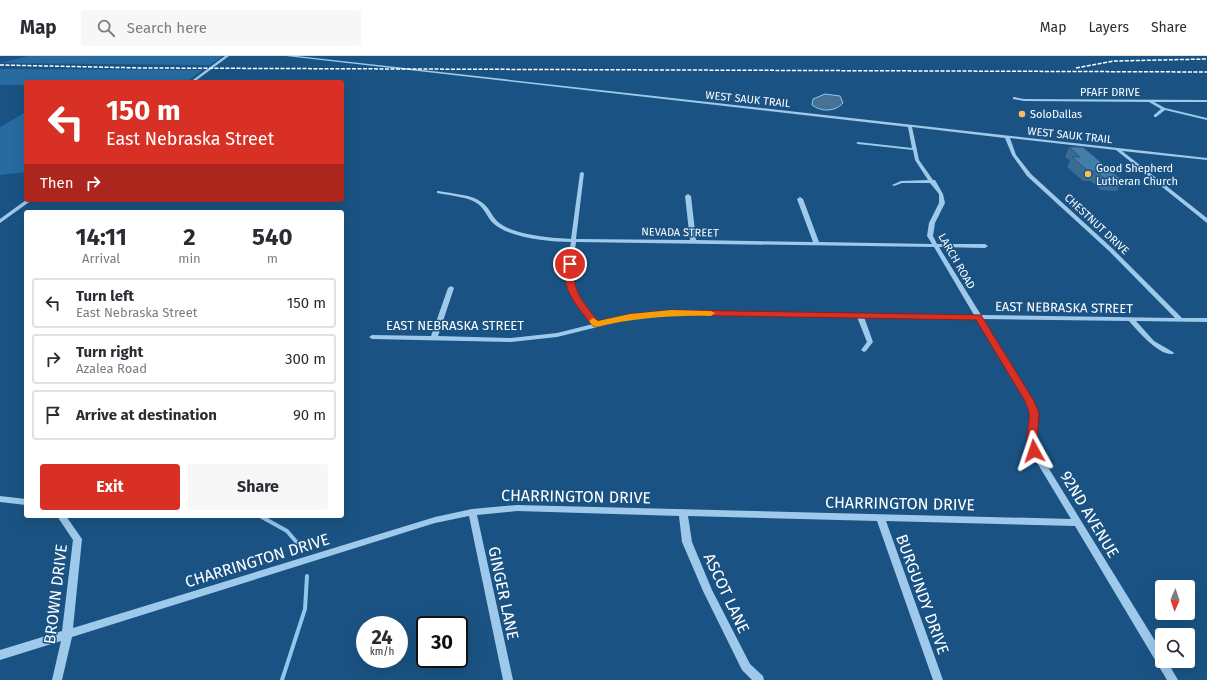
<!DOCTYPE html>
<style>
:root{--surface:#fff;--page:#f7f7f7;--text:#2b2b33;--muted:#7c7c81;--line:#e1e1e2;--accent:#d93025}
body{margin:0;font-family:"Fira Sans",sans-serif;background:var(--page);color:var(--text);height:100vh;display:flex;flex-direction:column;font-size:15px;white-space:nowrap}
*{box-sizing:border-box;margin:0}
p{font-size:13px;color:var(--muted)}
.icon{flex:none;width:22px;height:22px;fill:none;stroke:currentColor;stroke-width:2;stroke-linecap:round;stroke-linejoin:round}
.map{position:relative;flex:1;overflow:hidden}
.sheet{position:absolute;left:24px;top:154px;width:320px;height:308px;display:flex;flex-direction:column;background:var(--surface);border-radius:4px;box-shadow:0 4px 16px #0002}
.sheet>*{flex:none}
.banner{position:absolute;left:24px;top:24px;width:320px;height:122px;border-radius:4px;box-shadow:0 4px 16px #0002;background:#d93025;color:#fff;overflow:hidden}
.needle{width:26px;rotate:182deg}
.buttons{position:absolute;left:1155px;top:524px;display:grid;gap:8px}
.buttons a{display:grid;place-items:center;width:40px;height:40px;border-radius:4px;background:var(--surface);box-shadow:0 4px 16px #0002;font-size:20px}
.speed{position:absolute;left:356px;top:560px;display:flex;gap:8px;font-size:20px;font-weight:700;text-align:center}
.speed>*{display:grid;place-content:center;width:52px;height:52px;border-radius:50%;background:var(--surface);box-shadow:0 4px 16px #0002;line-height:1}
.speed small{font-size:10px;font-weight:400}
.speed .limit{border:2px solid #111;border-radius:6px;background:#fff;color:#111}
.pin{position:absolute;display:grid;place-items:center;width:34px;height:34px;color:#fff;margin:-17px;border:2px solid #fff;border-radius:50%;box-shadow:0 1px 4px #0007}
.me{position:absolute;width:44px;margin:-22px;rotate:355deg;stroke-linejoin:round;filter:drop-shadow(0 0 3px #0008)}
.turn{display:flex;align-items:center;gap:14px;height:84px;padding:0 16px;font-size:18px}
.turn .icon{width:52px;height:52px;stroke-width:2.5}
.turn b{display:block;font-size:28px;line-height:34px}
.then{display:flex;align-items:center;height:38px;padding:0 16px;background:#0003;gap:8px;font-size:15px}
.eta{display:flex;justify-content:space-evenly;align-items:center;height:68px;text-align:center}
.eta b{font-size:24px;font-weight:700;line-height:28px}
.cta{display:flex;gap:8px;margin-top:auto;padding:8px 16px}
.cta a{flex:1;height:46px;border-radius:4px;background:var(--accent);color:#fff;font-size:16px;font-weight:700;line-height:46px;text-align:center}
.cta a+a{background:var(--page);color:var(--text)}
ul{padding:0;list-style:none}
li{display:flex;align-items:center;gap:12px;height:50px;margin:0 8px 6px;padding:0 8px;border:2px solid var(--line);border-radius:4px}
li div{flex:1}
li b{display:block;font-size:15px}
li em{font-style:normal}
header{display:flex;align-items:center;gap:24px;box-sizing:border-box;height:56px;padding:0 20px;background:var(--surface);border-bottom:1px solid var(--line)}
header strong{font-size:19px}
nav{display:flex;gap:22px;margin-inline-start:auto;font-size:14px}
.search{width:280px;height:36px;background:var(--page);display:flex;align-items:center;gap:10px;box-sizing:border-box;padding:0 14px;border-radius:4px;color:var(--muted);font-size:15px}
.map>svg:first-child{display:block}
.green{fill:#286ba0}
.water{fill:#477195;stroke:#91c6ee}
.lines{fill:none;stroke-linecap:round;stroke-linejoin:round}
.stream{stroke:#91c6ee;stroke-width:4}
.minor{fill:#9ec9eb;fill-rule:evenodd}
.rail{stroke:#fff;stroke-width:1.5;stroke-dasharray:4 1.5;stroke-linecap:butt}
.wall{fill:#396c94}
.building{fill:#427dac;stroke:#2e5878}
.route{fill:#d93025;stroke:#8d1f18}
.slow{fill:#f59e0b}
.poi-dot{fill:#febd5a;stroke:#1a5383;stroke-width:1.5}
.labels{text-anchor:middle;stroke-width:3;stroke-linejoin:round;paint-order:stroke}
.far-street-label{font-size:11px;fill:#fff;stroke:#1a5383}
.far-poi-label{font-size:11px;fill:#fff;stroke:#1a5383;text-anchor:start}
.street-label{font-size:13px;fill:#fff;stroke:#1a5383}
.near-street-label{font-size:16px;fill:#fff;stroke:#1a5383}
</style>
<header>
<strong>Map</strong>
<div class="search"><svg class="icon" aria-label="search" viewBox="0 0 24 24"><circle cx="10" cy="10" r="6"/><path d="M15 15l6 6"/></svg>Search here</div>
<nav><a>Map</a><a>Layers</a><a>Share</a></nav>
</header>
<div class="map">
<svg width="1207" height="624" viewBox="0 0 1207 624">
<rect width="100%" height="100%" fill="#1a5383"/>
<path class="green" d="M28,0H223L210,9L1,7Z
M0,13L203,14L186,26H26V29H0Z
M26,56V116L0,119V71Z"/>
<path class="water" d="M825,38L840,40L843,47C835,56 821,56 812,49L813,43Z"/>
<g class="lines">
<path class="stream" d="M260,460L287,475L299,489
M282,624L305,553L307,520"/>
<path class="minor" d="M225,0H229L194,26H190Z
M286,0H297L1207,102V104L1122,95L1207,162V167L1116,94L1010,82L1016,99L1031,118L1113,193L1182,262H1207V266L1136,265L1154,285L1173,296L1174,297L1173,298C1159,300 1138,275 1129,265L983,263L1033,345L1038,357L1036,387L1038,395L1162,596V605H1167L1178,624H1167L1075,470L886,465L943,624H933L877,465L688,460L692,486L712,534L750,608L763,620L764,624H752L742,614L703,535L682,486L679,460L517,455L477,459L513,624H503L469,460L435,467L72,581L62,624H52L61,585L0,604V594L62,575L73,484L57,460H66L82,483L73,572L435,461L472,453L517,449L1071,463L1030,395L1028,387L1030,357L1025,345L977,263L864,261L873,286L866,295L864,296L861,294L867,286L857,261L671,259L630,263L557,281L511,286L372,283L369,281L372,279L431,280L448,232L451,230L454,232L438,280L511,282L557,277L593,268C582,255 567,238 566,220C566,209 569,197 571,186C549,186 510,182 494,168C486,161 485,150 473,145C465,141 447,139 437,137V135H439C449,137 471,139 478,144C490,151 489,156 497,165C511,179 551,182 571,183L580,117L582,116L584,117L576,183L690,184L685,140L688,138L691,140L696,184L813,186L797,143L800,141L803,143L819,186L932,188L927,180L929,167L939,147V138L930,127H902L894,130L892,129L901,125L928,124L915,104L913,94L858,88L856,87L858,86L912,92L908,71ZM912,71L1005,82L1012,99L1027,120L1109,195L1175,262L981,259L939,191L985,192L988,190L985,188H937L933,180L935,167L945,147L943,138L935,124H933L919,104ZM576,186L934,191L974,259L671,255L630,259L598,267C588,254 574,239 572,221C571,210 575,197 576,186Z
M1014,41L1024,43L1207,44V46H1154L1165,52L1207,62V64L1165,54L1156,61H1154V59L1161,53L1149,46L1024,45L1013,43V41Z
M26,144H32L0,167V163Z
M0,440L26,443V449L0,446Z"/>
<path class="rail" d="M0,9L143,12L1207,16
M1076,12L1114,5L1207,3"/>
</g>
<path class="wall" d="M1069,91L1122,124L1117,135L1101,134L1091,125H1083L1067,111L1070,105L1065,101Z"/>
<path class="building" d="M1069,91H1083L1122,124H1106L1096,115H1088L1072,101H1080Z"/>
<path class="route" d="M568,206L574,208C572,235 582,245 598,265L630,258L671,254L981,259L1034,345L1039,357L1037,387L1039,395L1034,399C1020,395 1031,368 1029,357C1029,353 1026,349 1025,345L976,264L671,259L630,263L596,271L593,270C579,253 557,230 568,206Z"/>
<path class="slow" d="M671,254L711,255L715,257L711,260C670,259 635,262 596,271L593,270L589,265L593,262L598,265L630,258Z"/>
<g class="poi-dot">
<circle cx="1022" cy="58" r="4"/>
<circle cx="1088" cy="118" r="4"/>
</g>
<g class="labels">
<g class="far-street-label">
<text x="1110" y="40">PFAFF DRIVE</text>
<text transform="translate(748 43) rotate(6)" y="4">WEST SAUK TRAIL</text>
<text transform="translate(1070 79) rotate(6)" y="4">WEST SAUK TRAIL</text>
<text transform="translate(1097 168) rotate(43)" y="4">CHESTNUT DRIVE</text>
<text transform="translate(680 176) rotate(1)" y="4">NEVADA STREET</text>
<text transform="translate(957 205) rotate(60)" y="4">LARCH ROAD</text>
</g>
<g class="far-poi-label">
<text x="1030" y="62">SoloDallas</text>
<text x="1096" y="116">Good Shepherd<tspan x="1096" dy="13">Lutheran Church</tspan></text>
</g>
<g class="street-label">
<text transform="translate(1064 251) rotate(1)" y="5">EAST NEBRASKA STREET</text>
<text x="455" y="274">EAST NEBRASKA STREET</text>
</g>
<g class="near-street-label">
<text transform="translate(576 440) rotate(1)" y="6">CHARRINGTON DRIVE</text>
<text transform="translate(900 447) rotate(1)" y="6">CHARRINGTON DRIVE</text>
<text transform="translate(1090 458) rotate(59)" y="6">92ND AVENUE</text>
<text transform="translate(257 504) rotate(-17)" y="6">CHARRINGTON DRIVE</text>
<text transform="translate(504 537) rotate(78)" y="6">GINGER LANE</text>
<text transform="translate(727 537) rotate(65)" y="6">ASCOT LANE</text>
<text transform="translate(55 538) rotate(-83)" y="6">BROWN DRIVE</text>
<text transform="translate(923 538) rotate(70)" y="6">BURGUNDY DRIVE</text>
</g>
</g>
</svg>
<div class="buttons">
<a><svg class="needle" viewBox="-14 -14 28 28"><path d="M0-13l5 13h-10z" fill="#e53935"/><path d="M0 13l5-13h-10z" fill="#7c7c81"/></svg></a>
<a><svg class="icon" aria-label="search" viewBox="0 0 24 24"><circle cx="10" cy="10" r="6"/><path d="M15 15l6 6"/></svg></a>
</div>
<div class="speed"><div>24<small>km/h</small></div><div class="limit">30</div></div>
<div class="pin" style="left:570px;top:208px;background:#d93025"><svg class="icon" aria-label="arrive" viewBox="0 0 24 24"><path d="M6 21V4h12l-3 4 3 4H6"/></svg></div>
<svg class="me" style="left:1034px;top:395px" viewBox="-20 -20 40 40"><path d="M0-17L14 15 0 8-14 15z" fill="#d93025" stroke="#fff" stroke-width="4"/></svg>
<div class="banner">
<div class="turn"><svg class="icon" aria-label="left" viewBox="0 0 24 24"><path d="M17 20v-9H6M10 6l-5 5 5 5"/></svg><div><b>150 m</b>East Nebraska Street</div></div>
<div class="then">Then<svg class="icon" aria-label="right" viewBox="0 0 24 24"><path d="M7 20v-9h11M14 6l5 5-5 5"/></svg></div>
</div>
<section class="sheet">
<div class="eta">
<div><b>14:11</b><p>Arrival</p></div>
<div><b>2</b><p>min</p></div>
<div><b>540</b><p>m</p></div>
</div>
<ul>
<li><svg class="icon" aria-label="left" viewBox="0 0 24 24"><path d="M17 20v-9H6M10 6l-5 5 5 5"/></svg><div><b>Turn left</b><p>East Nebraska Street</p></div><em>150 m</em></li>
<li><svg class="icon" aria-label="right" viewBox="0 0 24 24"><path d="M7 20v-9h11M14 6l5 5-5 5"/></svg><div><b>Turn right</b><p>Azalea Road</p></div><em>300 m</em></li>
<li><svg class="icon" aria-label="arrive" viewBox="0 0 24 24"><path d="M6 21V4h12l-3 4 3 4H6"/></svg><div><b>Arrive at destination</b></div><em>90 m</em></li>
</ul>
<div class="cta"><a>Exit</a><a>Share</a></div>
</section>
</div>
